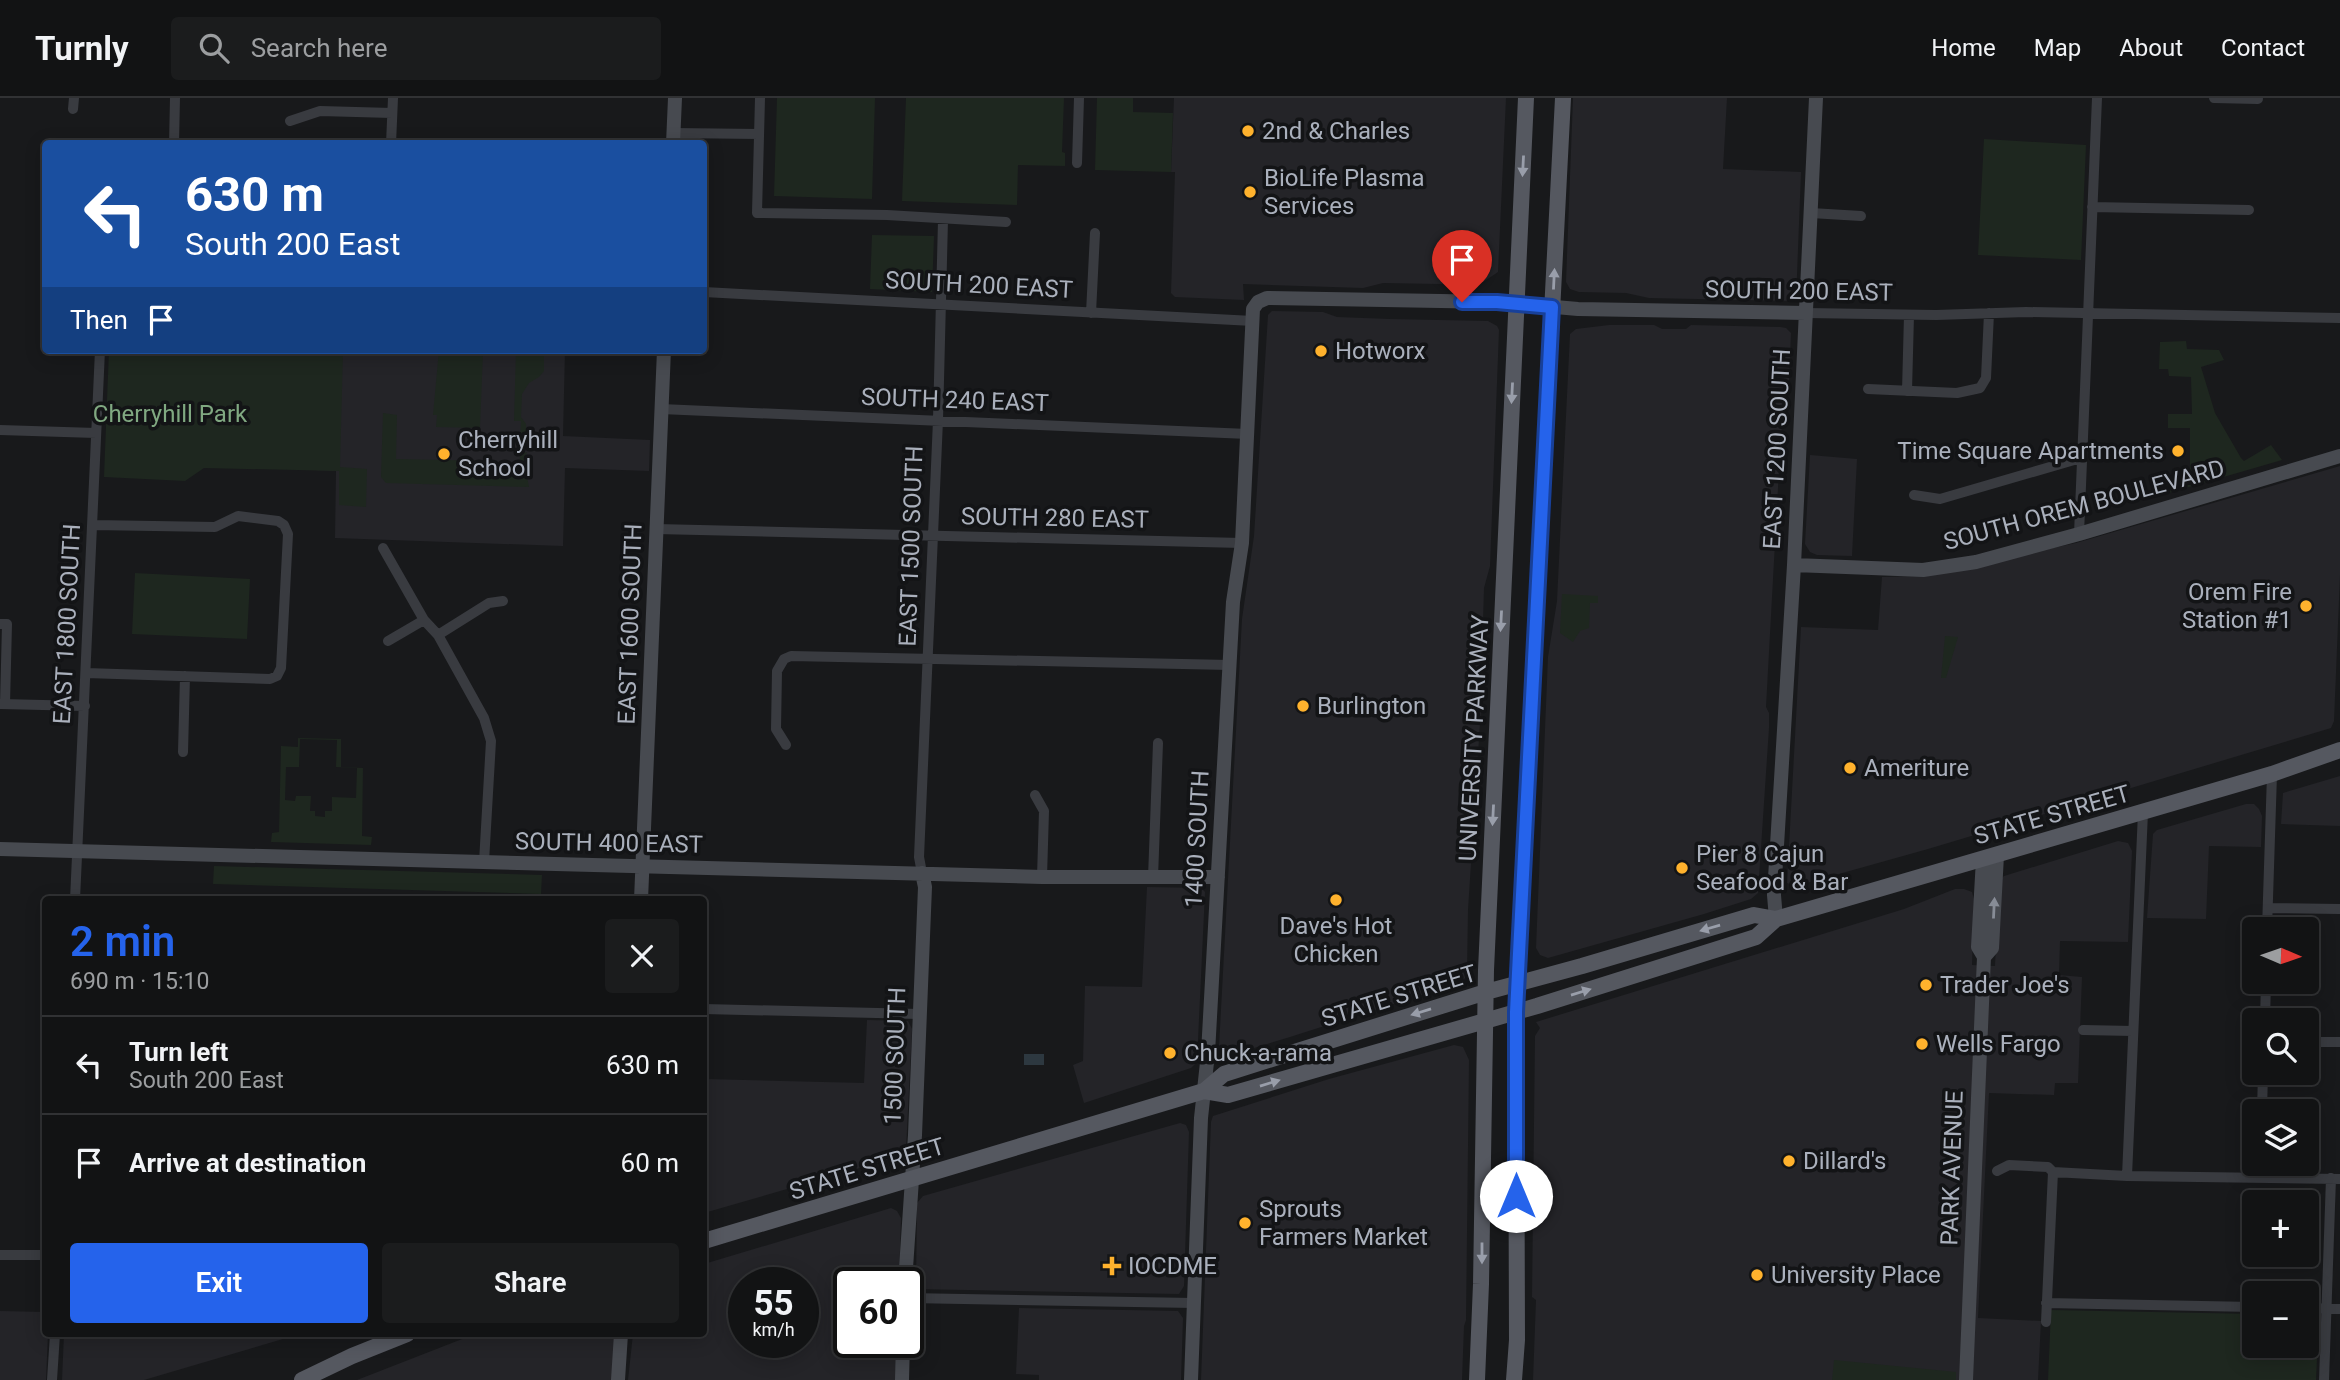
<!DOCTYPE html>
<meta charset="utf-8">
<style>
:root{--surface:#121314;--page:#1b1c1d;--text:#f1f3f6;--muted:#9c9ea0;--line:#313234;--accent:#2563eb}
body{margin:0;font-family:Roboto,sans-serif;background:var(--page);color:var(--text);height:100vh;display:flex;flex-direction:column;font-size:26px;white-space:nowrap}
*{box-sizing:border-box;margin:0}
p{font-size:23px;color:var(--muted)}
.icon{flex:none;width:38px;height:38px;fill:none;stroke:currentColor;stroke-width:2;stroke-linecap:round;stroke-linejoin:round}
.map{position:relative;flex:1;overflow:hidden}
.drawer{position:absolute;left:42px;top:798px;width:665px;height:441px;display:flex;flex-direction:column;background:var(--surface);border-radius:7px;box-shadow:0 4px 18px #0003,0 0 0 2px var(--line)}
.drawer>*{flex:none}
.top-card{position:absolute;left:42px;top:42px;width:665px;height:214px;border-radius:7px;box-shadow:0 4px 18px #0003,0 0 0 2px var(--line);background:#1a4fa0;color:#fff;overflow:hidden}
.needle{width:46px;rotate:92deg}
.controls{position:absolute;left:2242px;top:819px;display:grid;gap:14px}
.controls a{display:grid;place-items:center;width:77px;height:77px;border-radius:7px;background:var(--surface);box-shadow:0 4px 18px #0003,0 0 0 2px var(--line);font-size:35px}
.speed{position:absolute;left:728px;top:1169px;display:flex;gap:14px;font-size:35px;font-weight:700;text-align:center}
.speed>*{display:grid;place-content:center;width:91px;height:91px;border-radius:50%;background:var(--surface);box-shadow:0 4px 18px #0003,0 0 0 2px var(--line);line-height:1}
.speed small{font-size:18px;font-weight:400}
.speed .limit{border:4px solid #111;border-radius:10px;background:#fff;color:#111}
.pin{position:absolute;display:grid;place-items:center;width:60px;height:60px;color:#fff;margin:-72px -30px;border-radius:50% 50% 50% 0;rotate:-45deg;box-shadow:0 0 7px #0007}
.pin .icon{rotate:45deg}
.me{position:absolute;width:77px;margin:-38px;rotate:0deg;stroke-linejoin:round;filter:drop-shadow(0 0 5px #0008)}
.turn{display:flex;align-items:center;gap:24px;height:147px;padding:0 28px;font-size:32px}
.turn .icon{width:91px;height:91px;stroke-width:2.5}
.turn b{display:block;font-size:49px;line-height:60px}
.then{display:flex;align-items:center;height:66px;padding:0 28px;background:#0003;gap:14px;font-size:26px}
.round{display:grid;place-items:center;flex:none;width:74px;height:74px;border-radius:7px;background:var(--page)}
.headline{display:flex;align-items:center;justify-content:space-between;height:119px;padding:0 28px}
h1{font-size:42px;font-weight:600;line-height:52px;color:var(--accent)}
.action{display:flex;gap:14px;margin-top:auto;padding:14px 28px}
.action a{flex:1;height:80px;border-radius:7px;background:var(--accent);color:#fff;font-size:28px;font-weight:600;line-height:80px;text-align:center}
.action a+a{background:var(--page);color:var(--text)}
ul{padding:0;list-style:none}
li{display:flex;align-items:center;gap:21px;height:98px;padding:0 28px;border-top:2px solid var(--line)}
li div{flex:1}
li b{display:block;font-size:26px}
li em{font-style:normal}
header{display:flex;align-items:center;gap:42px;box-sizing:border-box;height:98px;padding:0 35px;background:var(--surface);border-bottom:2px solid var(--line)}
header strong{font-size:33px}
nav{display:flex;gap:38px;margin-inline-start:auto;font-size:24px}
.search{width:490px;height:63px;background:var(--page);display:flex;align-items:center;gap:18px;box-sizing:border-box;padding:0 24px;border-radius:7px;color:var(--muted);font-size:26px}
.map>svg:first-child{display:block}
.built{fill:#242428;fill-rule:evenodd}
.green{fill:#1e271f;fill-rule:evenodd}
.water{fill:#2d3840}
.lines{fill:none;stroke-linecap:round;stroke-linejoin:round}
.street{stroke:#393b40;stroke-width:10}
.secondary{stroke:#474a50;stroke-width:14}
.primary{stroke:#555860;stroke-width:16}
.oneway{fill:#999eaa}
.oneway2{fill:#878c96}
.route-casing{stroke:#184099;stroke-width:18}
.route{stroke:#2563eb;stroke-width:12}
.poi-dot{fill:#ffb22d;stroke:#131416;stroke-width:2.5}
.labels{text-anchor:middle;stroke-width:7;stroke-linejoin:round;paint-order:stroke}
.poi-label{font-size:24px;fill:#aab0bc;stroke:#131416;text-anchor:start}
.street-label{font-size:24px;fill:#aab0bc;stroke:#131416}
.park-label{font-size:24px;fill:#80a881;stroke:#131416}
</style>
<header>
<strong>Turnly</strong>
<div class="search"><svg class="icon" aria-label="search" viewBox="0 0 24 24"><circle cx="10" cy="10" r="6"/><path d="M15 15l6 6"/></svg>Search here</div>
<nav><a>Home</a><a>Map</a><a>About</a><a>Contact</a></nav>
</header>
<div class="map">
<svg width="2340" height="1282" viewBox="0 0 2340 1282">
<rect width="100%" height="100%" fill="#18191b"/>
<path class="built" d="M1174,0H1506L1498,174L1483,184L1439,186L1383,185L1363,190L1243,186L1244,202L1175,199L1171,195L1175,74H1171Z
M1573,0H1727L1723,71L1801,74L1796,203L1649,200L1626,195L1579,194L1570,191L1566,184Z
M1272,213L1323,214L1337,219L1390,221L1488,223L1497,228L1499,232L1490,468L1484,490L1482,556L1484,563L1468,812L1467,874L1465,880L1459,885L1290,939L1231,957H1222L1219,949L1242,521L1254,438L1268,217Z
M1609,227H1654L1662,231H1686L1691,227L1780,229L1786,230L1791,235L1789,283L1785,288L1780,353L1766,609L1769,615V630L1758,795L1751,801L1704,816L1548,860L1540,857L1536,850L1548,559L1557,503L1570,236L1576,231Z
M243,252H565L563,338L650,342L649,373L565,370L563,448L335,440L336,373L239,369Z
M1810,357L1857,361L1852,458L1817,457L1810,454L1805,446Z
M2340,368V477L2334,623L2331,630L1928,751L1796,788L1787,785L1801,529L1878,532L1882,479L1922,478L2076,445Z
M2340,678V728L2281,726L2283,695Z
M2246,706H2254L2259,711L2262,718L2261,749L2209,748L2206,821L2147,820L2153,736L2157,732Z
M2118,743L2128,745L2132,753L2128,844L2060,843L2059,877L2082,879L2078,985H2055L2054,997L1989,995L1978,1220L2041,1223L2038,1282H1533L1536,1202L1532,1199L1535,938L1540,930L1536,924L1904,811L1955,791H1964L1972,794L1974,801L1972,867L1995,868L1999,783L2004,778Z
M1147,789L1201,790L1205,794L1198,942L1195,966L1191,970L1084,1005L1073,967L1083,963L1085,888L1142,889Z
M867,922L908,923L912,931L906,1052L901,1058L704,1115L705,981L864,985Z
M1454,947L1463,949L1469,962L1466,1222L1464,1228L1462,1282H1201L1211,1024L1213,1018L1329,981Z
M1180,1025L1186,1027L1189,1034L1184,1188L1179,1196L916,1191L917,1105L923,1098Z
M891,1110L897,1113L901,1120L899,1185H849V1244H897L896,1282H628L633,1236H704V1166ZM744,1185H803V1244H744Z
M1019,1210L1178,1213L1183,1220L1181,1282H1039V1277L1016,1276Z
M0,1213L45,1214L46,1236H48L46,1282H0Z
M64,1236H300L144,1282H62Z
M475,1236H615L612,1282H357Z"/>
<path class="green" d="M777,0H875L872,101L774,98Z
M906,0H1064L1062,54L1065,55V68L1018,67L1017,107L902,103Z
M1097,0H1133V14L1173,15L1171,74L1095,72Z
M1984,41L2086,47L2081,162L1978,157Z
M872,137L934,138L932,194L870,191Z
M2186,243L2187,251L2219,252L2224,262L2201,269L2215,315L2241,360L2244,363L2271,347L2282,362L2165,396L2156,379L2179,380L2190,376V330H2168V316H2192L2191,279L2169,278L2168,271H2159L2160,244Z
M109,252H343L340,369L367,371L366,409L339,407V373L204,370L185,383L104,379Z
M439,252L483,253L480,330L436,329L437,317H433Z
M516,252H544V273L539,279L529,285L522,296L521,319L526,326L527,347L520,343L521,323H514Z
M383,315L397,317L396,361L492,363V371H519L520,356L527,354L524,363L529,389L386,385L381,379Z
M135,475L250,481L247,541L132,536Z
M1562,496L1598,498V505H1590L1589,530L1580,533L1573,544L1560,535Z
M1945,538L1958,539L1946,580H1941Z
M298,640L341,641V669L363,670L362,738L372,739L371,747L271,744L272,735L279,734L281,648L298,649ZM300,641L337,642L336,669L357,670L356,700L332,699V713H325V719L315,718V713H310L311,698H296L295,703L285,702L286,669H299Z
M214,768L542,777L541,796L213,786Z
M2051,1212L2254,1216V1248H2306L2307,1217H2319L2316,1282H2048Z
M1834,1262L1956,1274V1282H1832Z"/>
<path class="water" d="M1024,956H1044V967H1024Z"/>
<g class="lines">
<path class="street" d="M760,0L757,115L887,117L1006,124
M2214,0L2258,1
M73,11L74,0
M290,23L320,13L392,15
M673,35L759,36
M174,46L175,0
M391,46L393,0
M1077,65L1079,0
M2092,109L2249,112
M1811,115L1861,118
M704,194L1253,223
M1091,215L1095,135
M1806,215L1936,217L2026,214L2340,220
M1868,291L1957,295L1980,290L1986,280L1989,215
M1907,293L1909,217
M661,311L1248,336
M0,332L96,335
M1914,397L1940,401L2081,360
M656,431L1242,445
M2079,436L2097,0
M383,450L424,522L438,537L484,620L491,643L484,764
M0,526H7L5,606
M438,537L489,505L503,503
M388,543L424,522
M86,575L270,581L277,578L281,570L288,436L284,427L278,423L238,418L215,429L93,427
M1,606L85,608
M786,647L776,631L777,573L784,561L791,558L1230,567
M183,654L185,578
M1035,697L1044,713L1042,779
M922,775L919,759L938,322L943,122
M1153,780L1158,645
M75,802L100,252
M2268,810L2340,811
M2267,831L2272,676
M704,911L920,916
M2265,922L2266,884
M2083,932L2133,933
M2306,944H2340
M2262,1013L2263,975
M1997,1073L2009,1067L2048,1069L2053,1074L2127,1078L2340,1081
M2127,1078L2143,714
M2260,1080L2261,1066
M0,1157H46
M908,1200L1194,1205
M2046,1205L2254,1209
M2306,1210L2340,1211
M2046,1224L2053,1074
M52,1282L55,1236
M2324,1282L2331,1080"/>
<path class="secondary" d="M673,46L675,0
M1794,467L1923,472L1976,464L2079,436L2340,358
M0,751L1042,779H1218
M641,802L664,252
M1776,821L1774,797L1794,467L1816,0
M1984,859L1992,850L1997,757
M905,1185L915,1037L925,789L922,775
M618,1282L621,1236
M902,1282L903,1244
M1191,1282L1201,1020L1208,955L1233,504L1242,445L1253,211L1258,204L1267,200L1497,204L1578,211L1806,215
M1966,1282L1984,859L1978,849L1983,761"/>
<path class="primary" d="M1204,993L1228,997L1537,908L1756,839L1776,821L2272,676L2340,652
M704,1143L1204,993L1224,976L1486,894L1582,868L1754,817L1776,821
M302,1282L352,1258L407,1236
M1477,1282L1481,1186L1486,872L1526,0
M1514,1282L1517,1242L1516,914L1563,0"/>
</g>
<defs><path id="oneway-solid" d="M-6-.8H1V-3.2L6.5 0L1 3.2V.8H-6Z" transform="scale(1.75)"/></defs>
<g class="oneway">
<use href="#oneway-solid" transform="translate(1523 68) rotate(93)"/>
<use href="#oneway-solid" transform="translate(1554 181) rotate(-87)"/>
<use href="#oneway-solid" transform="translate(1512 295) rotate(93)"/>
<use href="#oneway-solid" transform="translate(1501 523) rotate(93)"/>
<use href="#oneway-solid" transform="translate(1493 717) rotate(93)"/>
<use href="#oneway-solid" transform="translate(1710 830) rotate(164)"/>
<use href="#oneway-solid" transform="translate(1581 894) rotate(-17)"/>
<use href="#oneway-solid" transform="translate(1421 914) rotate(163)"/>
<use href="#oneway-solid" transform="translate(1270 985) rotate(-17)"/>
<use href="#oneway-solid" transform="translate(1482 1155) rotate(90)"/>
</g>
<use class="oneway2" href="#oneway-solid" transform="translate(1994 810) rotate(-87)"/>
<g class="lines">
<g class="route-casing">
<path id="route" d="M1462,204H1497L1552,209L1516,914V1098"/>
</g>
<use href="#route" class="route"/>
</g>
<g class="poi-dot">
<circle cx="1248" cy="33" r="7"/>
<circle cx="1250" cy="94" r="7"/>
<circle cx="1321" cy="253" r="7"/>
<circle cx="2178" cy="353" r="7"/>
<circle cx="444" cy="356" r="7"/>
<circle cx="2306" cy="508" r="7"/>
<circle cx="1303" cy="608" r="7"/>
<circle cx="1850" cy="670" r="7"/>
<circle cx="1682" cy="770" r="7"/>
<circle cx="1336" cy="802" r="7"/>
<circle cx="1926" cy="887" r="7"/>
<circle cx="1922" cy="946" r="7"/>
<circle cx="1170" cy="955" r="7"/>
<circle cx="1789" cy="1063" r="7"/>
<circle cx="1245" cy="1125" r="7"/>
<path d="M1108.5 1157.5h7v7h7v7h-7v7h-7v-7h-7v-7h7z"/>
<circle cx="1757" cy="1177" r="7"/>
</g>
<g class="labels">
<g class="poi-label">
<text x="1262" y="41">2nd &amp; Charles</text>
<text x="1264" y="88">BioLife Plasma<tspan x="1264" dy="28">Services</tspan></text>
<text x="1335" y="261">Hotworx</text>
<text x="458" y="350">Cherryhill<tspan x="458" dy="28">School</tspan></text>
<text x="2164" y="361" text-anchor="end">Time Square Apartments</text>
<text x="2292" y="502" text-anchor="end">Orem Fire<tspan x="2292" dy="28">Station #1</tspan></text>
<text x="1317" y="616">Burlington</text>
<text x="1864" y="678">Ameriture</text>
<text x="1696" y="764">Pier 8 Cajun<tspan x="1696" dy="28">Seafood &amp; Bar</tspan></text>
<text x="1336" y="836" text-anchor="middle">Dave's Hot<tspan x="1336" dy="28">Chicken</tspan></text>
<text x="1940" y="895">Trader Joe's</text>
<text x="1936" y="954">Wells Fargo</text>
<text x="1184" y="963">Chuck-a-rama</text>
<text x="1803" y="1071">Dillard's</text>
<text x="1259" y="1119">Sprouts<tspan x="1259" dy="28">Farmers Market</tspan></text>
<text x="1128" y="1176">IOCDME</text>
<text x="1771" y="1185">University Place</text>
</g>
<g class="street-label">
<text transform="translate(979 187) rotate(3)" y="8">SOUTH 200 EAST</text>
<text transform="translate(1799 193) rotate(1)" y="8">SOUTH 200 EAST</text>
<text transform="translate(955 302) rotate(2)" y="8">SOUTH 240 EAST</text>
<text transform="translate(1777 351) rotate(-87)" y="8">EAST 1200 SOUTH</text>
<text transform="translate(2084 407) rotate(-15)" y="8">SOUTH OREM BOULEVARD</text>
<text transform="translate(1055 420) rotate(1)" y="8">SOUTH 280 EAST</text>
<text transform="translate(911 448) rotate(-88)" y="8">EAST 1500 SOUTH</text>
<text transform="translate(67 526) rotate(-87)" y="8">EAST 1800 SOUTH</text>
<text transform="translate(630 526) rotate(-88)" y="8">EAST 1600 SOUTH</text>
<text transform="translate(1474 640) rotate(-87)" y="8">UNIVERSITY PARKWAY</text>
<text transform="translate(2052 717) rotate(-16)" y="8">STATE STREET</text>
<text transform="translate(1197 741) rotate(-87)" y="8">1400 SOUTH</text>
<text transform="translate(609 745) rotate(1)" y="8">SOUTH 400 EAST</text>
<text transform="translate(1399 898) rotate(-17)" y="8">STATE STREET</text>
<text transform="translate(895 958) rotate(-88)" y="8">1500 SOUTH</text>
<text transform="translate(1952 1070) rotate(-88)" y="8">PARK AVENUE</text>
<text transform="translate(867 1071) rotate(-17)" y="8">STATE STREET</text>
</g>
<g class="park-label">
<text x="170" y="324">Cherryhill Park</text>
</g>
</g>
</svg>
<div class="controls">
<a><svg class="needle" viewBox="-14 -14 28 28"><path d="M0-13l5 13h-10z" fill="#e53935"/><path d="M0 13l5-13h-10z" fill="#9c9ea0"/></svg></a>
<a><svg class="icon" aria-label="search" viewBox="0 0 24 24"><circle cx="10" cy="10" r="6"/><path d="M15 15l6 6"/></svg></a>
<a><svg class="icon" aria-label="layers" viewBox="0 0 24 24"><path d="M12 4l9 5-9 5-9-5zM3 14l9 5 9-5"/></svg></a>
<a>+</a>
<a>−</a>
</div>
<div class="speed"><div>55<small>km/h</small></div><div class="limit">60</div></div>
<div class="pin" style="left:1462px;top:204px;background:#d93025"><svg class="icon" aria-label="arrive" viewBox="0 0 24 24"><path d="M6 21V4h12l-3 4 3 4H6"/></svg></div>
<svg class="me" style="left:1516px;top:1098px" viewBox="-20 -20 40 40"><circle r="19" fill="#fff"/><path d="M0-13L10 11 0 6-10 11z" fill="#2563eb"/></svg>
<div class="top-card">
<div class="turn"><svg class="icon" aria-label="left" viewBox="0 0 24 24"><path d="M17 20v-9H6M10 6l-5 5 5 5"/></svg><div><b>630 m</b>South 200 East</div></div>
<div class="then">Then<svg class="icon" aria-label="arrive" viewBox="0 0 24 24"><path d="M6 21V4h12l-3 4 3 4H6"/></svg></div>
</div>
<section class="drawer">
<div class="headline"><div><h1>2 min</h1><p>690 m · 15:10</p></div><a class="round"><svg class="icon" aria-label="close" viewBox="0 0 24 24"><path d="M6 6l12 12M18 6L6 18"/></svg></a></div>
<ul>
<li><svg class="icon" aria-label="left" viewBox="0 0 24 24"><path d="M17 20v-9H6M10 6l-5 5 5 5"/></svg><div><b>Turn left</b><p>South 200 East</p></div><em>630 m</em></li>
<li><svg class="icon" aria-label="arrive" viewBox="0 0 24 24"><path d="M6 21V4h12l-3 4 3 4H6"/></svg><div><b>Arrive at destination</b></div><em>60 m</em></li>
</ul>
<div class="action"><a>Exit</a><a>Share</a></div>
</section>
</div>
